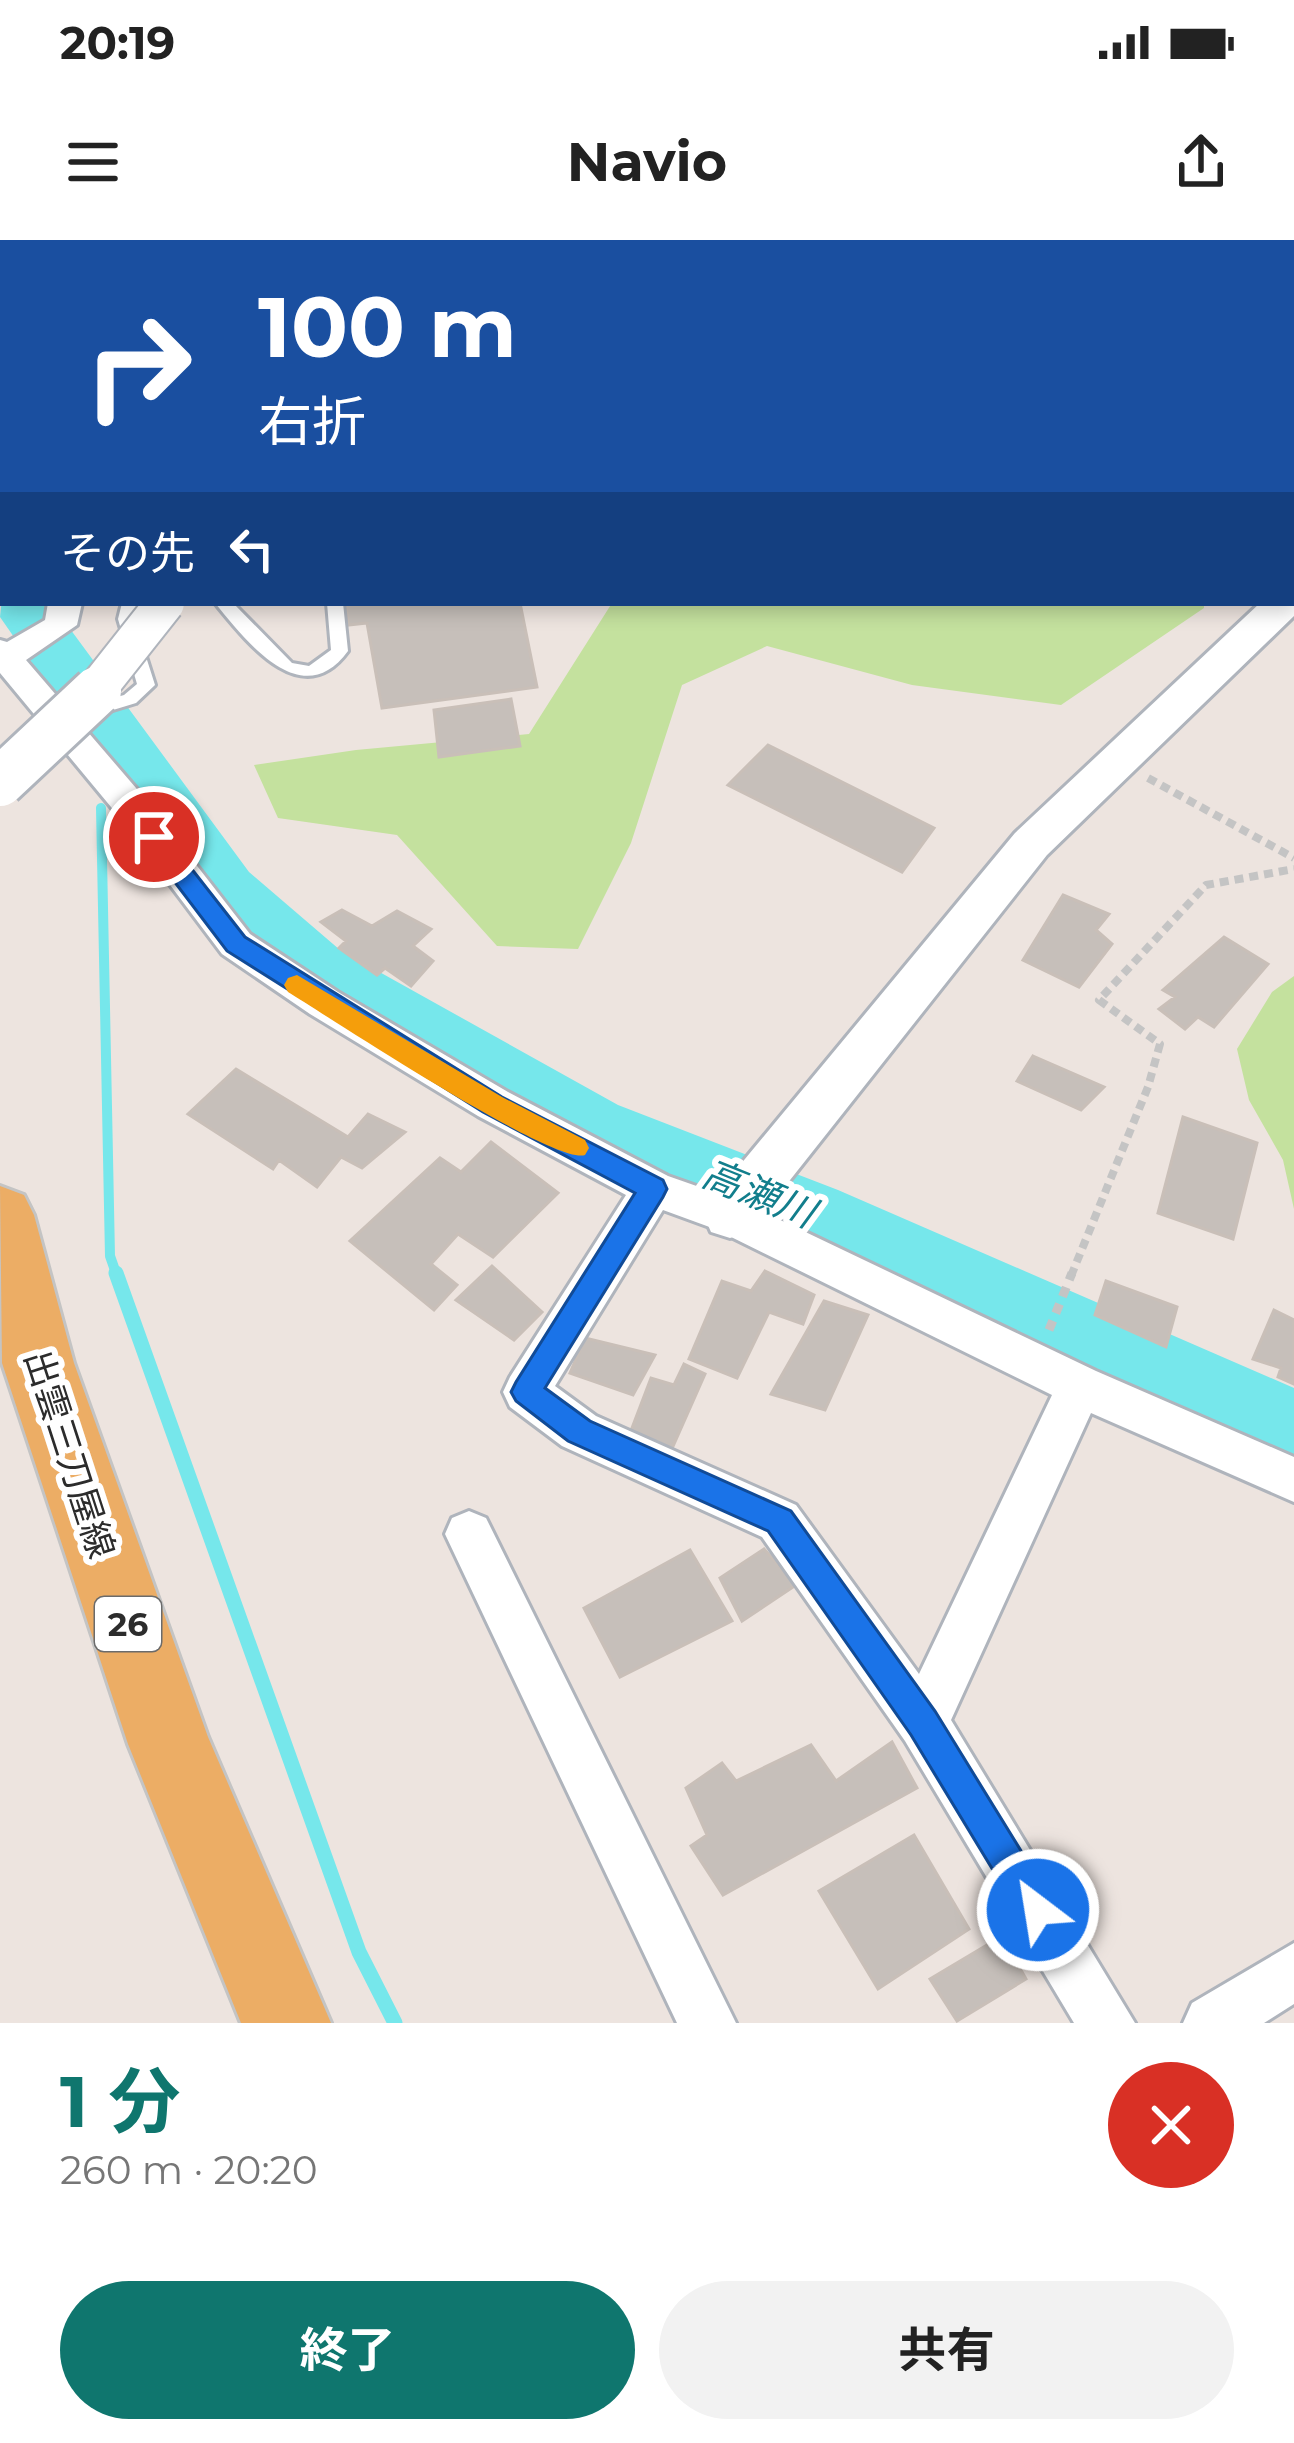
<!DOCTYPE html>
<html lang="ja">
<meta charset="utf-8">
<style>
:root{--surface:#fff;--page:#f2f2f2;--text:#222;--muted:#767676;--accent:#0f766e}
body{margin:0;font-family:Montserrat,"Noto Sans JP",sans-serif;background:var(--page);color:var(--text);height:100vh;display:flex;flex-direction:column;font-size:45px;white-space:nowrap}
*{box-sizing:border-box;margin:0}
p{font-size:39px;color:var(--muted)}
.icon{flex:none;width:66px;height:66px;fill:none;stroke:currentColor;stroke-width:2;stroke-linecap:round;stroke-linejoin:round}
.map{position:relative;height:1783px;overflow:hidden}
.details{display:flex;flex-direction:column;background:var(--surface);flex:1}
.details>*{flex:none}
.banner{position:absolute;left:0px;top:0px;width:1296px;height:366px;box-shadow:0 6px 18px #0003;background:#1a4fa0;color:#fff;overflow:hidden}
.pin{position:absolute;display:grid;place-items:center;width:102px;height:102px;color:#fff;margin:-51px;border:6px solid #fff;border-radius:50%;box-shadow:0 3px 12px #0007}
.me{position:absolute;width:132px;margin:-66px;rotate:329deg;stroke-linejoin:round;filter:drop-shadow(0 0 9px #0008)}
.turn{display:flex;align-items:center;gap:42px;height:252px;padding:0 60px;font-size:54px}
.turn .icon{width:156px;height:156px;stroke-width:2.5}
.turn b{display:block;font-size:84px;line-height:102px}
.then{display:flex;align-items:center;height:114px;padding:0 60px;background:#0003;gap:24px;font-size:45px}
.round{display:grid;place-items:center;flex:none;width:126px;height:126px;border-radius:63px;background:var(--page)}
.headline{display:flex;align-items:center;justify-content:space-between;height:204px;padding:0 60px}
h1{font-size:72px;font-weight:700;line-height:90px;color:var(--accent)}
.action{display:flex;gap:24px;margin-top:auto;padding:24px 60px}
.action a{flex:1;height:138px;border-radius:72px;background:var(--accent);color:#fff;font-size:48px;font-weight:700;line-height:138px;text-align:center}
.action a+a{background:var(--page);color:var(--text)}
.status{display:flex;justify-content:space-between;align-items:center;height:84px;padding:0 60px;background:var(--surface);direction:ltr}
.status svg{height:33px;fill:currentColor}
header{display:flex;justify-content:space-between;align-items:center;height:156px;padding:0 60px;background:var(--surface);font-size:54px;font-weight:700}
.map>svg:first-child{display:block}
.green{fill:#c4e19e}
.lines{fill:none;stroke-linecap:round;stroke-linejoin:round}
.stream-far1{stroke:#76e7eb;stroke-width:10}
.stream{stroke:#76e7eb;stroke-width:15}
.river{fill:#76e7eb;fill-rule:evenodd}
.building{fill:#c6bfba;stroke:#c9bfb8;stroke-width:3}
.service-casing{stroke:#afb4bc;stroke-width:6}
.minor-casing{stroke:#afb4bc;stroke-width:6}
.tertiary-casing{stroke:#afb4bc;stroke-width:6}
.primary-casing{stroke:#c4c4c4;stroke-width:6}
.path-far1{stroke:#c4c4c4;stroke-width:8;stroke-dasharray:9 6;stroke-linecap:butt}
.path{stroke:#c4c4c4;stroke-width:9;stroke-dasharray:10 8;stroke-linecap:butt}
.service{fill:#fff;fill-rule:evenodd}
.minor{fill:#fff;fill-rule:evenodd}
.tertiary{fill:#fff;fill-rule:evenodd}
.primary{fill:#ecad65;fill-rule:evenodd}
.tertiary-bridge-far1-casing{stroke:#afb4bc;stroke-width:42;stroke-linecap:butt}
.tertiary-bridge-casing{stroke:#afb4bc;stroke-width:54;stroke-linecap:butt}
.tertiary-bridge-far1{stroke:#fff;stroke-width:38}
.tertiary-bridge{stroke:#fff;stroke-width:48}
.route{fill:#1a73e8;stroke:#114b97;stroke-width:3}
.slow{fill:#f59e0b}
.labels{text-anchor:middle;stroke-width:12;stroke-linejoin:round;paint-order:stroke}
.shield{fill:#fff;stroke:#6b6b6b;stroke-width:3}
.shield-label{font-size:33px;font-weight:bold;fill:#2c2c2c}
.street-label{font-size:36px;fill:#2c2c2c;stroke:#fff}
.water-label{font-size:39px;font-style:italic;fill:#127e8c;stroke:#fff}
</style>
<div class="status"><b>20:19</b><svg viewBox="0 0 49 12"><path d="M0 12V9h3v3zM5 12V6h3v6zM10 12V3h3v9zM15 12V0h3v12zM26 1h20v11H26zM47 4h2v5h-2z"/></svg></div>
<header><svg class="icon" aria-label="menu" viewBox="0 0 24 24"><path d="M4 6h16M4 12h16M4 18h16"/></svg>Navio<svg class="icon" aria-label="share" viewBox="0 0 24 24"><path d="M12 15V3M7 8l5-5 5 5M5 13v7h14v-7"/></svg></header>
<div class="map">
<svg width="1294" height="1783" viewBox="0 0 1294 1783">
<rect width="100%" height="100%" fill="#ede4df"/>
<path class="green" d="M685,0H1294V234L1293,3H680Z
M612,363H1204V368L1061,465L912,445L767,406L682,445L631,603L578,709L497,706L397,595L278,578L254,525L356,510L529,494Z
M1294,736V969L1283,920L1249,860L1237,809L1272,752Z"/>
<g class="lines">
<path class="stream-far1" d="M115,527L122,501
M101,568L110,1016L117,1036"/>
<path class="stream" d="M116,1033L359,1712L395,1783"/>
<path class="river" d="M3,349V363H51L249,632L340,710L618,865L838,950L1294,1148V1226L784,996L566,907L290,748L201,666L0,377Z"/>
</g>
<path class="building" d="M346,363H520L537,447L382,468L367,383L348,385Z
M511,459L520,506L439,517L434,470Z
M768,505L934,588L902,632L728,545Z
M1063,655L1109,674L1096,690L1112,704L1079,747L1023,720Z
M342,670L372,686L397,671L431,689L413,706L433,721L411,746L385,728L377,735L339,708L346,701L321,682Z
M1224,697L1268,724L1214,787L1198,777L1185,789L1159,769L1175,757L1163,750Z
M1033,816L1104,847L1081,870L1017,841Z
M236,829L348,897L368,874L405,892L362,928L341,917L317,947L279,920L273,929L188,874Z
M1183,877L1257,903L1233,999L1158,973Z
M491,902L558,953L493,1017L458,994L431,1024L457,1045L434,1070L350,1001L440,918L461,932Z
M492,1026L542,1072L514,1100L456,1060Z
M765,1031L814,1055L803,1084L769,1072L737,1138L689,1119L722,1041L751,1051Z
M1106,1041L1177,1067L1166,1107L1095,1075Z
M824,1061L868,1075L825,1170L771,1154Z
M1274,1070L1294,1080V1144L1278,1137L1281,1128L1253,1119Z
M585,1098L655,1115L633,1155L570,1133Z
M684,1124L705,1134L670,1213L629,1196L651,1138L674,1145Z
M764,1309L796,1345L742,1381L720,1338Z
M690,1310L732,1381L620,1437L584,1368Z
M892,1502L917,1548L723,1655L691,1606L707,1595L686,1548L722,1523L736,1541L811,1505L836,1541Z
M914,1595L969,1689L878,1749L819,1651Z
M1002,1696L1026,1739L957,1781L930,1739Z"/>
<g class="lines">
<g class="service-casing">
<path id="service" d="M122,363H138L134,379L155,445L136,463L90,477L84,475V467L124,455L137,444L118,379Z
M215,363H233L292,423L309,426L331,410L327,363H343L348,411C302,474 247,402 215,363Z"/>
</g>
<g class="minor-casing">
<path id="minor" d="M0,48H3V64H0Z
M0,245H3V271H0Z
M48,363H82L77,385L26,420L142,555L250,694L338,752L508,852L668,936L745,963L1096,1131L1294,1217V1262L1091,1173L951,1480L1135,1783H1074L905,1501L762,1297L562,1206L510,1167L503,1152L510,1137L626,955L478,876L310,774L222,714L116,573L0,433V400L7,402L45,380ZM663,970L715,989L1052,1155L919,1434L796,1265L596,1176L555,1146Z
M469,1271L486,1278L736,1783H677L445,1294L452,1278Z
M1294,1703V1764L1264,1783H1183L1192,1763Z"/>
</g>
<g class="tertiary-casing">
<path id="tertiary" d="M1294,353V376L1047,615L749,992L730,998L711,992L704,976L711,960L1015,593L1260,363H1293Z"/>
</g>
<g class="primary-casing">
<path id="primary" d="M0,946L24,955L34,975L74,1123L208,1497L331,1783H241L128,1504L2,1123Z"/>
</g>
<path class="path-far1" d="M1148,538L1294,618
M1071,1036L1148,847L1160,804L1099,760L1206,645L1294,629"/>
<path class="path" d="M1049,1090L1072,1033"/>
<use href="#service" class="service"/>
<use href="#minor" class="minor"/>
<use href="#tertiary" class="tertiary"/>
<use href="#primary" class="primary"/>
<g class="tertiary-bridge-far1-casing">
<path id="tertiary-bridge-far1" d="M93,454L165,363"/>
</g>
<g class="tertiary-bridge-casing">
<path id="tertiary-bridge" d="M0,542L97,451"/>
</g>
<use href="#tertiary-bridge-far1" class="tertiary-bridge-far1"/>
<use href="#tertiary-bridge" class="tertiary-bridge"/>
</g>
<path class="route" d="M154,588L162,591L245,697L502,857L663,940L667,949L663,957L545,1148L590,1181L791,1271L935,1471L1050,1658L1056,1670L1050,1683L1038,1688L1025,1683L911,1495L768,1291L568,1201L516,1161L511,1152L516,1142L635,953L483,872L227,711L145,603L142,597Z"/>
<path class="slow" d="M297,735L502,857L585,900L589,908L585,915C554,926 329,777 288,752L284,745L288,738Z"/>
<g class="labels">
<rect class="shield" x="95" y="1357" width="66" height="54" rx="9"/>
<g class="shield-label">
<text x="128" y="1396">26</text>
</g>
<g class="street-label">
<text transform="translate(70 1214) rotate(72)" y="13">出雲三刀屋線</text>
</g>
<g class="water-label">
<text transform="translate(759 953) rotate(22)" y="14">高瀬川</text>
</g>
</g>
</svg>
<div class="pin" style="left:154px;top:597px;background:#d93025"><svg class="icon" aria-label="arrive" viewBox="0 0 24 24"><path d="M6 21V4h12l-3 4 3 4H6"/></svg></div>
<svg class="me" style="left:1038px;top:1670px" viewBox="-20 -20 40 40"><circle r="17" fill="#1a73e8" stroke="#fff" stroke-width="3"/><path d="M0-11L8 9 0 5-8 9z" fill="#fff"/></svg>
<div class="banner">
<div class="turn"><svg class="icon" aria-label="right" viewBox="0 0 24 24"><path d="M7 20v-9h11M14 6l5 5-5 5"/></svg><div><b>100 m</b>右折</div></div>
<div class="then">その先<svg class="icon" aria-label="left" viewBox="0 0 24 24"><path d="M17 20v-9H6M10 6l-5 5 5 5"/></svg></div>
</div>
</div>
<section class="details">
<div class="headline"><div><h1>1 分</h1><p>260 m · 20:20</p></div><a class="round" style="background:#d93025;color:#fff"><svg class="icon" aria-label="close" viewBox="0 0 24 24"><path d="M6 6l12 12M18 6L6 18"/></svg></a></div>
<div class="action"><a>終了</a><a>共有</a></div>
</section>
